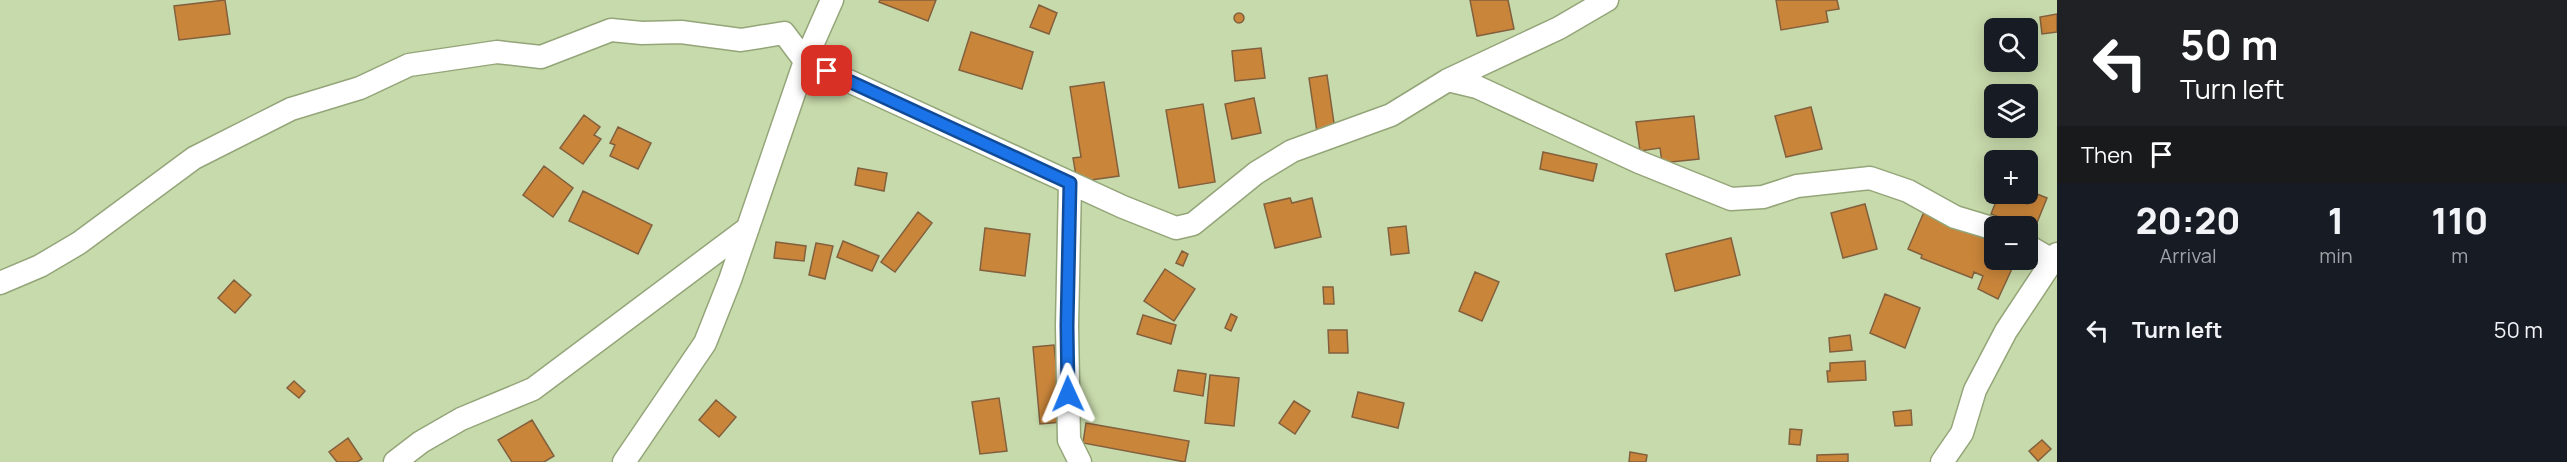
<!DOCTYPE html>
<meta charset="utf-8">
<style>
:root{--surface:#171b24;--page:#20242c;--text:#f1f3f6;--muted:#9ea1a6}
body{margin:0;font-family:Manrope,sans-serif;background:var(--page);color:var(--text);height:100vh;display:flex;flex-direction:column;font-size:22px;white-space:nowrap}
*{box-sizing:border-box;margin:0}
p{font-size:20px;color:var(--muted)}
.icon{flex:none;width:33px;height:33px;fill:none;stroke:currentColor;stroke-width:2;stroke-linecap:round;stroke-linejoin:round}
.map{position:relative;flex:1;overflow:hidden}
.drawer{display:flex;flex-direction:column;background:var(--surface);width:510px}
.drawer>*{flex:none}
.hud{background:#202124;color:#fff;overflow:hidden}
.controls{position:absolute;left:1984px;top:18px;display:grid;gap:12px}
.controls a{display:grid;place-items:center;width:54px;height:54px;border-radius:9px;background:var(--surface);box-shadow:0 3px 15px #0003;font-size:30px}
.pin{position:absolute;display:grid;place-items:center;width:51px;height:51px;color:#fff;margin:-26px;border-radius:12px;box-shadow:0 3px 9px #0006}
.me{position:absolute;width:66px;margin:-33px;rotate:359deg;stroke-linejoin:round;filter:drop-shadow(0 0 4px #0008)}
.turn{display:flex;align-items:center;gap:21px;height:126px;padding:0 24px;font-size:27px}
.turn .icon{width:78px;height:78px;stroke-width:2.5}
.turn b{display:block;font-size:42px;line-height:51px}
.then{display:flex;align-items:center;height:57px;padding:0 24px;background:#0003;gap:12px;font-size:22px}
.eta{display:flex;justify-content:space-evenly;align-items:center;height:102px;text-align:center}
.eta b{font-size:36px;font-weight:800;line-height:42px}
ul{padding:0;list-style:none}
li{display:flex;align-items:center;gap:18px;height:90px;padding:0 24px}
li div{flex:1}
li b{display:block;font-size:22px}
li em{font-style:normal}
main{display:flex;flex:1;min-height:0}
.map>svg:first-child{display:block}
.building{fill:#c9853a;stroke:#82603e;stroke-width:1.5}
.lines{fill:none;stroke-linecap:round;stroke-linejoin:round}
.street-casing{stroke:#94a579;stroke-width:25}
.street{stroke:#fff;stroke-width:22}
.route-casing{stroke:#114b97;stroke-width:15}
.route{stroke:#1a73e8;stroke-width:10}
</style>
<main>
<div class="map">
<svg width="2057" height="462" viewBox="0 0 2057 462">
<rect width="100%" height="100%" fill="#c7daab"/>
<path class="building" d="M225,0L230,34L179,40L174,6Z
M880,0H936L928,21L879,2Z
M1470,0H1508L1514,29L1477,36Z
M1776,0H1837L1839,9L1826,11L1828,22L1781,30Z
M1039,5L1057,13L1049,34L1030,27Z
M1234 18a5 5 0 1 1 10 0a5 5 0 1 1-10 0Z
M2057,14V32L2042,34L2040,17Z
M971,32L1033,52L1022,89L959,70Z
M1261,48L1265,78L1235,81L1232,51Z
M1327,75L1335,130L1317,132L1309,78Z
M1104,82L1119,176L1077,182L1073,158L1081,157L1070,87Z
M1254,98L1261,133L1232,139L1225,104Z
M1203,104L1215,182L1179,188L1166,110Z
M1811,107L1822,149L1786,157L1775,116Z
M584,115L600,127L594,135L601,139L583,164L560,148Z
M1694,116L1699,159L1662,163L1660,148L1640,151L1636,122Z
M618,127L651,143L638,169L610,156L615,145L610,143Z
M1543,152L1597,164L1593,181L1540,169Z
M544,166L573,188L553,217L523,195Z
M858,168L887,173L884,191L855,185Z
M583,191L652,225L638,254L569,221Z
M2032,192L2047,198L2034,230L1991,214L1999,194L2027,204Z
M1290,198L1292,203L1312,198L1321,237L1275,248L1264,204Z
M1865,204L1877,249L1843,258L1831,213Z
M918,212L932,223L895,272L881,262Z
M1924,212L1995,243V260H2016L1998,299L1978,289L1983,276L1974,272L1972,278L1921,258L1922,255L1908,249Z
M1406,226L1409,253L1391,255L1388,228Z
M985,228L1030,234L1025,276L980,270Z
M1731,238L1740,275L1675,291L1666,254Z
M843,241L879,256L872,271L837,257Z
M776,242L806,246L804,261L774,258Z
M816,243L833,246L825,279L809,275Z
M1182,251L1188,254L1183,266L1176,263Z
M1165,269L1195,289L1174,321L1144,301Z
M1475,272L1499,282L1482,321L1459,311Z
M234,280L251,295L235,313L218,298Z
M1323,287H1333L1334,304H1324Z
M1885,294L1920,308L1905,348L1870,333Z
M1231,314L1237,317L1231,331L1225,328Z
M1143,315L1176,325L1171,344L1137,334Z
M1328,330H1347L1348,353H1329Z
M1850,335L1852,350L1830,352L1829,338Z
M1054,345L1062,422L1040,424L1033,347Z
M1865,361L1866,380L1828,382L1827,371H1830V363Z
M1178,370L1206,374L1203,396L1174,391Z
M1210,375L1239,378L1234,426L1205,423Z
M294,381L305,391L299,398L287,388Z
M1358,392L1404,403L1398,428L1352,417Z
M999,398L1007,451L980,454L972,402Z
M716,400L736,417L719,437L699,420Z
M1294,401L1310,411L1295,434L1279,423Z
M1911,410L1912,425L1895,426L1893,412Z
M532,420L554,456L544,462H512L498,440Z
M1086,423L1189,441L1185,462L1083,443Z
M1790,429L1802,430L1800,445L1789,444Z
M348,438L362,459L357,462H337L329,452Z
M2042,440L2051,449L2038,461L2029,451Z
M1630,452L1647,455L1646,462H1629Z
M1848,454V462H1817V455Z"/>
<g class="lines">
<g class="street-casing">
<path id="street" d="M1448,80L1559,28L1607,0
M1070,183L1067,326L1069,440L1080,462
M2028,246L2057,263
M0,283L40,266L79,243L194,158L291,109L360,88L409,65L497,52L541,57L611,30L642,33L681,32L741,40L784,33L805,61L1123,207L1176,228L1193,224L1256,173L1292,151L1391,115L1448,80L1477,87L1639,162L1731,199L1763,197L1797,186L1870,178L1908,191L1955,217L1995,229
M395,462L421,442L461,419L533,389L748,228
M624,462L705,343L730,280L805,61L832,0
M1942,462L1962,433L1975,390L2006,331L2057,254"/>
</g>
<use href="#street" class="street"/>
</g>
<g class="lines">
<g class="route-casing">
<path id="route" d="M827,71L1070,183L1067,326L1068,394"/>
</g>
<use href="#route" class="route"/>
</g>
</svg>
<div class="controls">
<a><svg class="icon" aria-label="search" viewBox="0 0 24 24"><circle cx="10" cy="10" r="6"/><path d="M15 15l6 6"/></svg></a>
<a><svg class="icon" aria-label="layers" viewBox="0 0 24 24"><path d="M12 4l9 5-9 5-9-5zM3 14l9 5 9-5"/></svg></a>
<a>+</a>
<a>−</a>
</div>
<div class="pin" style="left:827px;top:71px;background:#d93025"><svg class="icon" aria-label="arrive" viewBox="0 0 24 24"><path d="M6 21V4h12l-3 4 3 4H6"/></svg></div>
<svg class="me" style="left:1068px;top:394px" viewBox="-20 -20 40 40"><path d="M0-17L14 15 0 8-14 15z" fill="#1a73e8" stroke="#fff" stroke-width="4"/></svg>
</div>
<section class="drawer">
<div class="hud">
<div class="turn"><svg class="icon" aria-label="left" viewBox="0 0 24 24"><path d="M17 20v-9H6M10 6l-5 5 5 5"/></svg><div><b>50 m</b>Turn left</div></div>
<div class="then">Then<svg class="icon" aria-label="arrive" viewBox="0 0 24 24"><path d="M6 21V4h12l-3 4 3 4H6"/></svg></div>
</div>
<div class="eta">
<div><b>20:20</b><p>Arrival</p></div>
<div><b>1</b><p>min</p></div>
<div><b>110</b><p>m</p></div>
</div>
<ul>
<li><svg class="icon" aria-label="left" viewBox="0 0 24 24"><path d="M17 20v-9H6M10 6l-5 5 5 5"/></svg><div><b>Turn left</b></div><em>50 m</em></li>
</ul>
</section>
</main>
